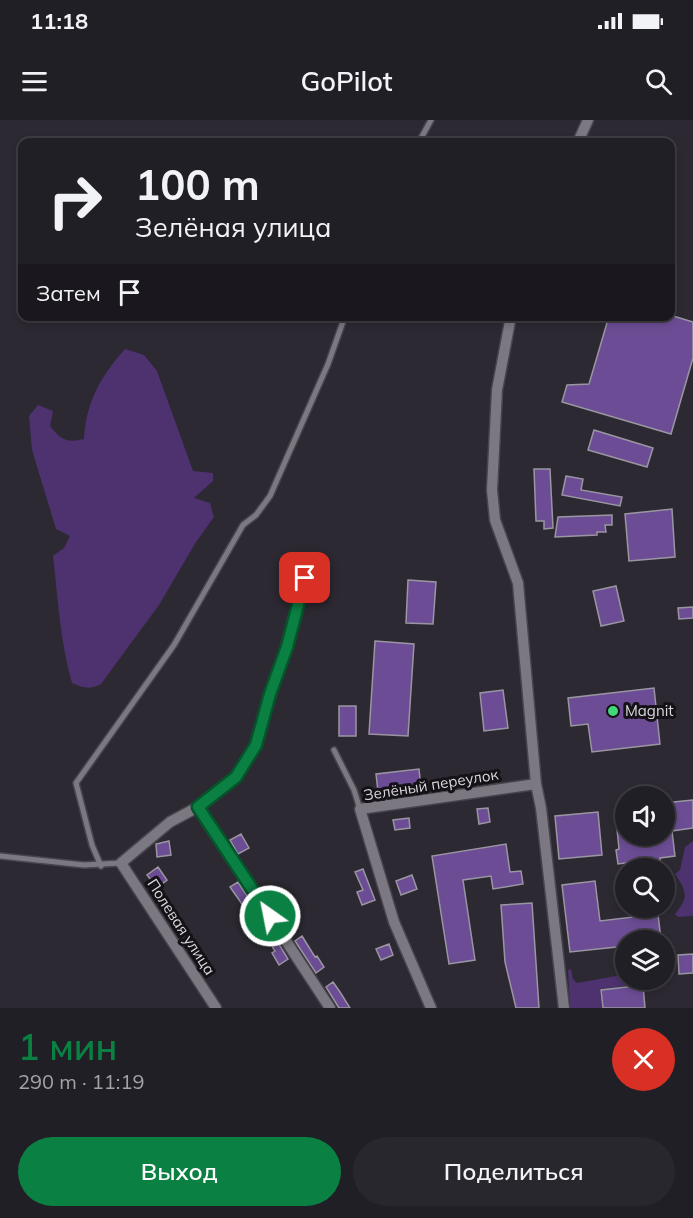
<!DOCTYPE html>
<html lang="ru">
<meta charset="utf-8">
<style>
:root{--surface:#211f26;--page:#29272e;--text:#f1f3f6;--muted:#a2a2a7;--line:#3e3d43;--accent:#0b8043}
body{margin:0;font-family:Mulish,sans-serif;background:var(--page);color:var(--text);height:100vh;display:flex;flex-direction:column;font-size:22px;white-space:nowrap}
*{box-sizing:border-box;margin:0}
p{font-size:20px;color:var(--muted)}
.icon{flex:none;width:33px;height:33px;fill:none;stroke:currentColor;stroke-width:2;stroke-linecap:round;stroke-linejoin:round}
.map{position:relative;height:888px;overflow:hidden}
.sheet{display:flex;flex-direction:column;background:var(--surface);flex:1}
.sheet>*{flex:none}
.hud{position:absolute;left:18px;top:18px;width:657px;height:183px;border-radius:12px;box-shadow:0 3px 9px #0003,0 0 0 2px var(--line);background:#211f26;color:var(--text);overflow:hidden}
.tools{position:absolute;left:615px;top:666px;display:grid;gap:12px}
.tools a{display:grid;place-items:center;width:60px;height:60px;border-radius:50%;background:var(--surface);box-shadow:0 3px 9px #0003,0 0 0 2px var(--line);font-size:30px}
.pin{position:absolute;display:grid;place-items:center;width:51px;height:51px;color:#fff;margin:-26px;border-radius:12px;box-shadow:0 3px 9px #0006}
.me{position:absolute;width:66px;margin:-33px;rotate:327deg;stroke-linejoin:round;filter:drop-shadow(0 0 4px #0008)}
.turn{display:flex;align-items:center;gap:21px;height:126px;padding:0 18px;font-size:27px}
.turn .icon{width:78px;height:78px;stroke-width:2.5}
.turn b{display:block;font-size:42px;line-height:51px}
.then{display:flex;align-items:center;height:57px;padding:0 18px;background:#0003;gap:12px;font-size:22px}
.round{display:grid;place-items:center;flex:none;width:63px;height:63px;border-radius:32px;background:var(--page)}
.head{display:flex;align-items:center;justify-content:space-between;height:102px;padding:0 18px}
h1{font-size:36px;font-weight:600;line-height:45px;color:var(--accent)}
.action{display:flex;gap:12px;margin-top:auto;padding:12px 18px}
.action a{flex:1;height:69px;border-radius:36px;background:var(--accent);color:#fff;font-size:24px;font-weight:600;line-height:69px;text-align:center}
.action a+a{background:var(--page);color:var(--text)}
.status{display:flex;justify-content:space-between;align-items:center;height:42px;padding:0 30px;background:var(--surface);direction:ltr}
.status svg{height:16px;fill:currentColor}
header{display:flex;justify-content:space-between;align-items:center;height:78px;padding:0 18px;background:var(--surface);font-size:27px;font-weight:600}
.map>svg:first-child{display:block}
.green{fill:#4d326f}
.building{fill:#6c4d95;stroke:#9a96a1;stroke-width:1.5}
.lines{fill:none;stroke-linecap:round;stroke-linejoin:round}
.lane-casing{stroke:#48444d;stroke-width:8}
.street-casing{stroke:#48444d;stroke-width:13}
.lane{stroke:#7c7882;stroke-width:5}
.street{stroke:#7c7882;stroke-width:10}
.route-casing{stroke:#07532c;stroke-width:15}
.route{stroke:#0b8043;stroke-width:10}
.poi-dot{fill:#42d77c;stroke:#141216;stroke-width:2}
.labels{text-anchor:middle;stroke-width:6;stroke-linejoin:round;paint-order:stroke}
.poi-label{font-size:15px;fill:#dad7dd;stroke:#141216;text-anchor:start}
.street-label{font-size:15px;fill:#dad7dd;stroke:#141216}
</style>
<div class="status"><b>11:18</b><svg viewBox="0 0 49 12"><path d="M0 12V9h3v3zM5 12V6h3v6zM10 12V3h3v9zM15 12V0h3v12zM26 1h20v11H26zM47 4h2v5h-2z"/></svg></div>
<header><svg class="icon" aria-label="menu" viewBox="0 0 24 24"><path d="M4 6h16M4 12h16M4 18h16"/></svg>GoPilot<svg class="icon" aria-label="search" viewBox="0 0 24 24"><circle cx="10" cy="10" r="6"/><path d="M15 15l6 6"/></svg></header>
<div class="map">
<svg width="693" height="888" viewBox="0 0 693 888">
<rect width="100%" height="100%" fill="#2c2932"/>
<path class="green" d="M125,229L144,235L157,251L193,351L213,353V361L194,378L210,383L214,397L196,422L159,485L101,564C89,570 84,568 72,563C60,522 58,478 53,436L64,428L70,416L56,409L32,330L29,296L38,285L53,291L50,306C61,320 67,323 84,319C86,282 101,256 125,229Z
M693,721V796L678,797L675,794C689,777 687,772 675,754L680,750L685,727Z
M625,837L626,860H649L647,863L600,869L602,888H570L568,850L571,849L573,859L577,863L616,856L622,852L620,845L621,840Z"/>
<path class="building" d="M670,195L693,202V238L671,314L562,282L567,265L589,264L609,196Z
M594,310L653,328L647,347L588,330Z
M534,349H550L553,408L544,409V401H536Z
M566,356L583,359L581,370L622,377L620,386L562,375Z
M672,389L675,437L629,441L625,394Z
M612,395V405H605L606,412H597V415L555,417L558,397Z
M408,460L436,462L433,504L406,503Z
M616,466L624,501L601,506L593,471Z
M693,487V498L679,499L678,488Z
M375,521L414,524L408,616L369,614Z
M654,568L660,624L592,632L588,604L571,606L568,578Z
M503,570L508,608L484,611L480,573Z
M339,586H356V616H339Z
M419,649L421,667L378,672L376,654Z
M693,680V708L672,711L675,736L660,738L661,748H642L641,741L618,744L616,730L619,729L615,689L626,688V716H664V683Z
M488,688L490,702L479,704L477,689Z
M598,692L602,735L559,739L555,696Z
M409,698L410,708L395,710L393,700Z
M241,714L249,728L238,734L230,720Z
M169,721L171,735L157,737L156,724Z
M506,724L510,752L521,751L523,764L493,769L491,756L463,760L475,840L449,844L432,736Z
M158,747L167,760L157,768L147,755Z
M363,749L375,780L362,785L357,772L363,770L355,752Z
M412,755L417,769L401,775L396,761Z
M595,761L600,801L658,794L661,820H626V826L570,832L562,765Z
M238,762L258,793L251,797L230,767Z
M532,783L539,888H516L505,842L501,785Z
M269,808L288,839L279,845L272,833L275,831L263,812Z
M302,816L315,837L317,836L324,847L316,853L295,821Z
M389,824L393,835L381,840L376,829Z
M693,834V853L679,854L678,835Z
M333,862L340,872L350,888H339L326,867Z
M643,865L645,888H603L601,870Z"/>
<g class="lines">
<g class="lane-casing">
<path id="lane" d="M419,22L431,0
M334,630L354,670L360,689
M0,736L84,745L121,743
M101,746L92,725L76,663L174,525L243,405L256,395L270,376L328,244L345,196"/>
</g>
<g class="street-casing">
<path id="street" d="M578,22L588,0
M511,196L497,270L492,370L495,400L518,463L536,664L541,688L564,888
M198,687L330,888
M216,888L121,743L170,702L198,687L236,657L256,625L270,574L287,527L305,458
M431,888L394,802L360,689L536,664"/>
</g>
<use href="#lane" class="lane"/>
<use href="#street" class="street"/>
</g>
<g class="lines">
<g class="route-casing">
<path id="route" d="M270,796L198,687L236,657L256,625L270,574L287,527L305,458"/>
</g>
<use href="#route" class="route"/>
</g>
<circle class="poi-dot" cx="613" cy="591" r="6"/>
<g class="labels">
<g class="poi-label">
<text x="625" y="596">Magnit</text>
</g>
<g class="street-label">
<text transform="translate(431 665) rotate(-9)" y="5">Зелёный переулок</text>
<text transform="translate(181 807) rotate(57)" y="5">Полевая улица</text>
</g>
</g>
</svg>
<div class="tools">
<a><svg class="icon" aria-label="sound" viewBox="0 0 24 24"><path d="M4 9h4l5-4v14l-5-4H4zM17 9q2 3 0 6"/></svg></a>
<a><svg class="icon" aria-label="search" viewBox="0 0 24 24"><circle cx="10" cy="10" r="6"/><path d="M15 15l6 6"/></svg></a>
<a><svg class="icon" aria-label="layers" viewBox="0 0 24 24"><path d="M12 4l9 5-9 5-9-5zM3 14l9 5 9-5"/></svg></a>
</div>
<div class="pin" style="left:305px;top:458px;background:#d93025"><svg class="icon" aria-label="arrive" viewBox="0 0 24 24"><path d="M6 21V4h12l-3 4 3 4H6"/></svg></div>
<svg class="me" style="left:270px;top:796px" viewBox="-20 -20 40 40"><circle r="17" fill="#0b8043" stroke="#fff" stroke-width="3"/><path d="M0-11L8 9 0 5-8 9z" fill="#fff"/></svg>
<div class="hud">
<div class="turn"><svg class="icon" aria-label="right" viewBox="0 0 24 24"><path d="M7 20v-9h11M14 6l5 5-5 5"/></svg><div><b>100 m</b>Зелёная улица</div></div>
<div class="then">Затем<svg class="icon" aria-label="arrive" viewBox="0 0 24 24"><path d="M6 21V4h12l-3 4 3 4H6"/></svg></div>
</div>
</div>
<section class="sheet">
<div class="head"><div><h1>1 мин</h1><p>290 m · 11:19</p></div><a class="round" style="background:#d93025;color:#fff"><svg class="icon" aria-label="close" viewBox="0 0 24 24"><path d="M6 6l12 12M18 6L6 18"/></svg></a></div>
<div class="action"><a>Выход</a><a>Поделиться</a></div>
</section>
